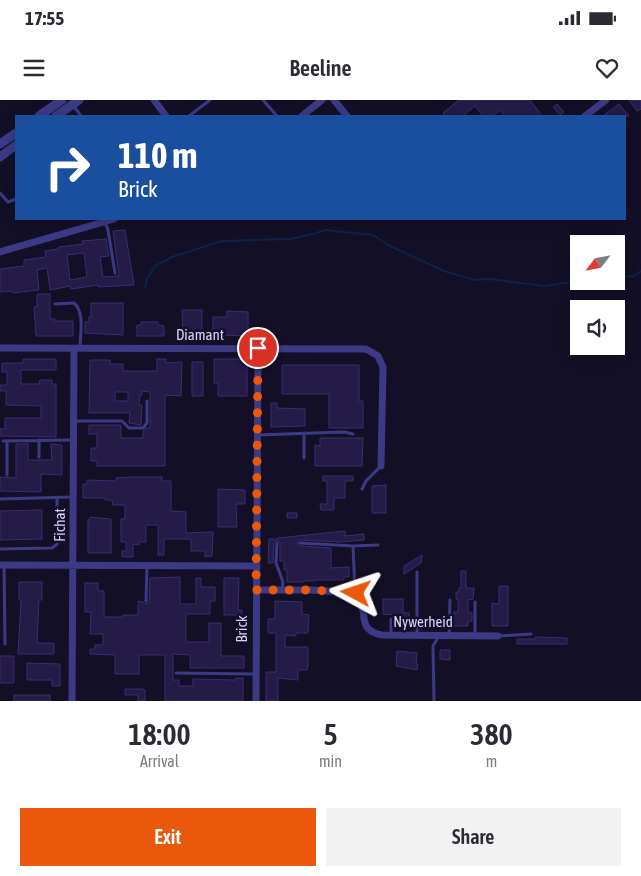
<!DOCTYPE html>
<style>
:root{--surface:#fff;--page:#f2f2f3;--text:#2b2b33;--muted:#7c7c81;--accent:#ea580c}
body{margin:0;font-family:"Asap Condensed",sans-serif;background:var(--page);color:var(--text);height:100vh;display:flex;flex-direction:column;font-size:19px;white-space:nowrap}
*{box-sizing:border-box;margin:0}
p{font-size:16px;color:var(--muted)}
.icon{flex:none;width:28px;height:28px;fill:none;stroke:currentColor;stroke-width:2;stroke-linecap:round;stroke-linejoin:round}
.map{position:relative;height:601px;overflow:hidden}
.side{display:flex;flex-direction:column;background:var(--surface);flex:1}
.side>*{flex:none}
.top-card{position:absolute;left:15px;top:15px;width:611px;height:105px;border-radius:0px;box-shadow:0 2px 12px #0003;background:#1a4fa0;color:#fff;overflow:hidden}
.needle{width:32px;rotate:238deg}
.controls{position:absolute;left:570px;top:135px;display:grid;gap:10px}
.controls a{display:grid;place-items:center;width:55px;height:55px;border-radius:0px;background:var(--surface);box-shadow:0 2px 12px #0003;font-size:25px}
.pin{position:absolute;display:grid;place-items:center;width:42px;height:42px;color:#fff;margin:-21px;border:2px solid #fff;border-radius:50%;box-shadow:0 1px 5px #0007}
.me{position:absolute;width:55px;margin:-28px;rotate:275deg;stroke-linejoin:round;filter:drop-shadow(0 0 4px #0008)}
.turn{display:flex;align-items:center;gap:18px;height:105px;padding:0 20px;font-size:22px}
.turn .icon{width:65px;height:65px;stroke-width:2.5}
.turn b{display:block;font-size:35px;line-height:42px}
.eta{display:flex;justify-content:space-evenly;align-items:center;height:85px;text-align:center}
.eta b{font-size:30px;font-weight:600;line-height:35px}
.primary-button{display:flex;gap:10px;margin-top:auto;padding:10px 20px}
.primary-button a{flex:1;height:58px;border-radius:0px;background:var(--accent);color:#fff;font-size:20px;font-weight:600;line-height:58px;text-align:center}
.primary-button a+a{background:var(--page);color:var(--text)}
.status{display:flex;justify-content:space-between;align-items:center;height:35px;padding:0 25px;background:var(--surface);direction:ltr}
.status svg{height:14px;fill:currentColor}
header{display:flex;justify-content:space-between;align-items:center;height:65px;padding:0 20px;background:var(--surface);font-size:22px;font-weight:600}
.map>svg:first-child{display:block}
.lines{fill:none;stroke-linecap:round;stroke-linejoin:round}
.stream{stroke:#0c2248;stroke-width:2}
.building{fill:#241b47;stroke:#3b2d73;fill-rule:evenodd}
.service{stroke:#3d3a85;stroke-width:3}
.minor{stroke:#3d3a85;stroke-width:7}
.tertiary{stroke:#3d3a85;stroke-width:9}
.route{stroke:#ea580c;stroke-width:9;stroke-dasharray:0 16.2}
.labels{text-anchor:middle;stroke-width:5;stroke-linejoin:round;paint-order:stroke}
.street-label{font-size:15px;fill:#d9d4ff;stroke:#130f26}
</style>
<div class="status"><b>17:55</b><svg viewBox="0 0 49 12"><path d="M0 12V9h3v3zM5 12V6h3v6zM10 12V3h3v9zM15 12V0h3v12zM26 1h20v11H26zM47 4h2v5h-2z"/></svg></div>
<header><svg class="icon" aria-label="menu" viewBox="0 0 24 24"><path d="M4 6h16M4 12h16M4 18h16"/></svg>Beeline<svg class="icon" aria-label="heart" viewBox="0 0 24 24"><path d="M12 20l-8-8c-3-5 5-10 8-4 3-6 11-1 8 4z"/></svg></header>
<div class="map">
<svg width="641" height="601" viewBox="0 0 641 601">
<rect width="100%" height="100%" fill="#130f26"/>
<g class="lines">
<path class="stream" d="M616,177L634,176L641,171
M145,187L147,179L155,166L172,157L222,141L290,139L313,134L325,130L373,135L388,145L444,171L475,180L489,179L545,186L579,181"/>
</g>
<path class="building" d="M459,0H530L542,16H505L500,10L493,16H483L475,6L463,16H446L443,13Z
M629,0H641V9L637,11Z
M557,4L564,12L560,15L553,7Z
M619,4L629,16H603Z
M125,130L134,185L98,187V185L71,189L70,186L50,190L47,168L37,170L39,190L13,193L12,191L0,192V169L24,166V160L46,157L45,151L59,149V147L83,144L82,141L106,139L109,156L100,157L103,177L119,176L113,131ZM84,153L87,177L70,180L67,155Z
M37,194H50V219H55V221H73V236H36L34,207H37Z
M91,203H123V235L85,233V222H89V217H91Z
M182,210H202V236H183Z
M227,211L248,212V236L219,235V237H213V217H227Z
M141,222H158V225L164,226V236H137V225H141Z
M23,259H56V270H21V284H39L40,280H52V284H56V337L0,336V329H5V318H41V306L6,305V291H0V285H7V272H2V263H23Z
M157,259H166V263L182,262L181,296L165,295V366H97V361H91V348H97V334H89V325H121V338H143V331L147,328H150V292L142,291V295H140L139,305H142L141,325L129,323L130,313H89L90,260H110V264H123V271H157ZM115,292H128V301H115Z
M214,259H247V296H218V283H214Z
M192,262H203V296H192Z
M282,265H359V301H363V328H329V294H282Z
M271,303H277V308L305,309V326L271,327Z
M320,338H363L362,366H315V345L320,346Z
M16,344H28V360H52L51,344L62,345V375L41,374V392L0,391V377L16,378Z
M323,376H353V381H345V398H334V410H321L320,404H327V381H323Z
M130,377H162V381H171V411L186,412V433L213,432L212,456L205,457V451H191V439H164V455H158V425H146V442H139V445L133,444V457H122V451H126V442H121V419H125V405H113L112,400H105V398H83V384H87V380L116,381V378Z
M386,385V413H372V386Z
M218,389L245,390V404H236L237,427H218Z
M42,410V439L0,440V411Z
M287,413H297V418H287Z
M90,417L111,419V453H88V420L90,419Z
M345,431V436L364,434V440L341,442L300,440L297,443L300,446L331,448V468L349,467V477H344V480H315L314,481H303V482H287V470H284V461H280V443L278,440L274,442L273,463H268L269,439H278V438Z
M422,455L421,463L404,474V466Z
M461,471H466V488H474L473,499L468,500V512L472,513V521H468V526H453L454,512H458V499H456V492H459V488H461Z
M180,477V504H196V478H201V487H215V501H210V514H186V542H209V523H221V556H244V568H190V555L173,554V580H179V586H193V579L236,580V578H243V601H165V555H139V574H115V555L90,554V549H95V545H103V534H90L91,512H85V483H98V491H104V517H123V515H138V501L143,502L145,504L149,503L150,478Z
M224,478H239L238,510H242V515H224Z
M19,482H42V500H39L37,543H54V554H18L21,500H19Z
M499,486H508V526H492V503L499,504Z
M383,499H403V513H409V526H398V515L383,514Z
M275,501L302,502V514L309,515L308,533H296V536L285,535V547H308V565L307,570H298V580L278,578V601H266V572H276V533H268V519H275Z
M535,537L567,538V544H517V539H535Z
M440,550H450V560L440,559Z
M397,551L417,553L416,564H418L417,570L396,566Z
M0,556H14V583H0Z
M27,563L60,564V586H52V580H27Z
M125,589H143L145,590V601H138V595H125Z
M14,595H50V601H14Z"/>
<g class="lines">
<path class="service" d="M263,0L277,16
M73,5L81,16
M189,16L210,0
M0,93L8,102L16,99
M105,122L108,130L115,173
M55,204L74,203C85,212 80,235 80,248
M75,321H122L129,328H143L147,323V301
M257,335L344,332L353,334
M3,341L73,340
M39,357V340
M304,358V333
M7,375V341
M362,389L366,381L381,366
M0,399L73,397
M277,443L276,463L283,482L282,490
M300,443L353,446L378,445
M353,446L355,492
M0,449L52,448L57,444V397
M4,465L5,544
M146,501L147,467
M391,534V519
M449,534L450,500
M417,535V472
M475,536V502
M499,536L531,534
M176,573L255,574
M434,601L433,546L439,536"/>
<path class="minor" d="M154,0L166,16
M334,0L347,16
M302,16L322,0
M585,16L606,0
M0,152L114,119
M0,248L366,249L378,256L383,267L381,366
M0,465L256,466
M256,490H312L355,493C372,510 353,529 382,535L498,536
M72,601L74,249
M256,601L258,248"/>
<path class="tertiary" d="M39,16L62,0
M56,16L79,0
M0,44L16,33
M0,57L16,45"/>
</g>
<g class="lines">
<path class="route" d="M258,248L256,490H312L356,493"/>
</g>
<g class="labels">
<g class="street-label">
<text x="200" y="240">Diamant</text>
<text transform="translate(60 425) rotate(-90)" y="5">Fichat</text>
<text x="423" y="527">Nywerheid</text>
<text transform="translate(242 529) rotate(-90)" y="5">Brick</text>
</g>
</g>
</svg>
<div class="controls">
<a><svg class="needle" viewBox="-14 -14 28 28"><path d="M0-13l5 13h-10z" fill="#e53935"/><path d="M0 13l5-13h-10z" fill="#7c7c81"/></svg></a>
<a><svg class="icon" aria-label="sound" viewBox="0 0 24 24"><path d="M4 9h4l5-4v14l-5-4H4zM17 9q2 3 0 6"/></svg></a>
</div>
<div class="pin" style="left:258px;top:248px;background:#d93025"><svg class="icon" aria-label="arrive" viewBox="0 0 24 24"><path d="M6 21V4h12l-3 4 3 4H6"/></svg></div>
<svg class="me" style="left:356px;top:493px" viewBox="-20 -20 40 40"><path d="M0-17L14 15 0 8-14 15z" fill="#ea580c" stroke="#fff" stroke-width="4"/></svg>
<div class="top-card">
<div class="turn"><svg class="icon" aria-label="right" viewBox="0 0 24 24"><path d="M7 20v-9h11M14 6l5 5-5 5"/></svg><div><b>110 m</b>Brick</div></div>
</div>
</div>
<section class="side">
<div class="eta">
<div><b>18:00</b><p>Arrival</p></div>
<div><b>5</b><p>min</p></div>
<div><b>380</b><p>m</p></div>
</div>
<div class="primary-button"><a>Exit</a><a>Share</a></div>
</section>
